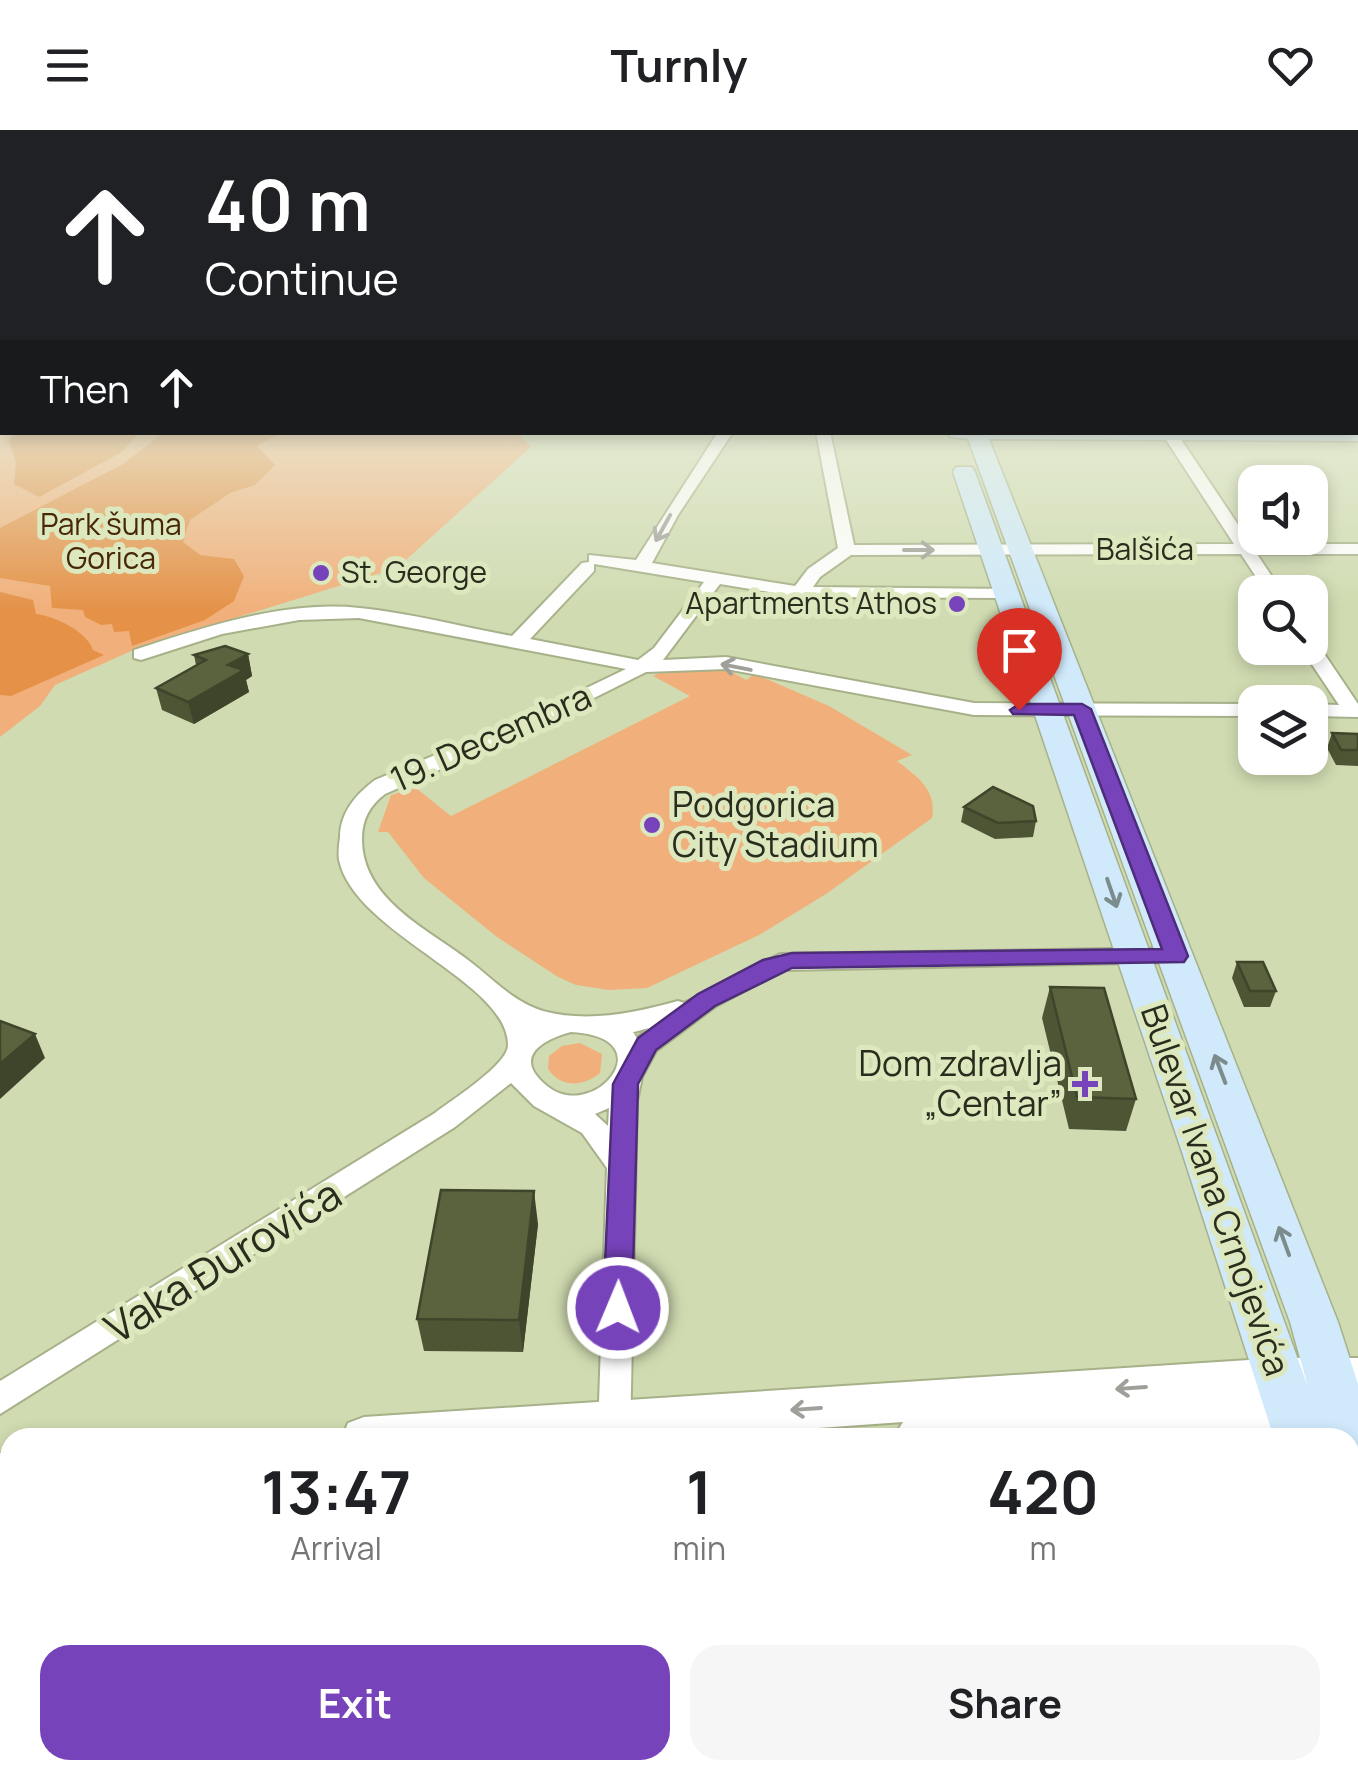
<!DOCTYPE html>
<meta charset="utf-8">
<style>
:root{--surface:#fff;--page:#f6f6f6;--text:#202124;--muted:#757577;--accent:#7743bb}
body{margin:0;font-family:Manrope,sans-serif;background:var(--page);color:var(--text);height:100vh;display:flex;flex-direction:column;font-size:38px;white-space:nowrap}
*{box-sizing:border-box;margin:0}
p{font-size:32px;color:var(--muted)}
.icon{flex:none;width:55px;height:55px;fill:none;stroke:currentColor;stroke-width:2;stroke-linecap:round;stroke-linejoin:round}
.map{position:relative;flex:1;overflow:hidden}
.side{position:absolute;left:0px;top:1298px;width:1360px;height:352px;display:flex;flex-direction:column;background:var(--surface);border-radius:30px 30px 0 0;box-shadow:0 5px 15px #0003}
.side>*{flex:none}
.banner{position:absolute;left:0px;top:0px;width:1360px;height:305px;box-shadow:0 5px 15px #0003;background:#202124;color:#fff;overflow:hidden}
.buttons{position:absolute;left:1238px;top:335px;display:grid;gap:20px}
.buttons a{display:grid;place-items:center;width:90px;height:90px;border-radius:20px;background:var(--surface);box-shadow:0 5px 15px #0003;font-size:50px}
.pin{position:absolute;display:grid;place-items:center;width:85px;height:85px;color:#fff;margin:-102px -42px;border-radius:50% 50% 50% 0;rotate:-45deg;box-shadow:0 0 10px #0007}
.pin .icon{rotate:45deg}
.me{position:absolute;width:110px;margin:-55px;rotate:1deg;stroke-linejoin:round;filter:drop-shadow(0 0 8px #0008)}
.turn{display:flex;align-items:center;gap:35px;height:210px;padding:0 40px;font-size:45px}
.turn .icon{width:130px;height:130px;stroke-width:2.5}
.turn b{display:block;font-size:70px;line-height:85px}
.then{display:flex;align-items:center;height:95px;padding:0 40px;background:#0003;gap:20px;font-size:38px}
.eta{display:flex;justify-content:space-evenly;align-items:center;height:170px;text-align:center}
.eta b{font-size:60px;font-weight:700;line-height:70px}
.action{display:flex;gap:20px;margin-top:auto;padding:20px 40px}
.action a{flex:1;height:115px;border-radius:30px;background:var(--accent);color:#fff;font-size:40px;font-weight:700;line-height:115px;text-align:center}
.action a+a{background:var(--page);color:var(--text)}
header{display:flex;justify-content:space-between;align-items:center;height:130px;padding:0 40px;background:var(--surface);font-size:45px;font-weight:700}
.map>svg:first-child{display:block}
.green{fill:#f1b07b}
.forest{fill:#e59248}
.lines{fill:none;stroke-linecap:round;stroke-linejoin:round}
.minor-casing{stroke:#a7b189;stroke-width:4}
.tertiary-casing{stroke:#a7b189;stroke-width:4}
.secondary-casing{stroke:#a7b189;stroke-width:3}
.minor{fill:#fff;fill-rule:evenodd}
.tertiary{fill:#fff;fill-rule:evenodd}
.secondary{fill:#d0eafb;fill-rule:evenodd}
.wall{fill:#4d5535}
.shaded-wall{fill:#3f452b}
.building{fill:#5a633e;stroke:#3f452b;stroke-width:2.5}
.oneway{stroke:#9fa099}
.oneway2{stroke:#7c8c8c}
.route{fill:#7743bb;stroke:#4d2c7a;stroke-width:2.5}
.poi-dot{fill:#7743bb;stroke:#dde8be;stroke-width:4}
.labels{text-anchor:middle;stroke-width:10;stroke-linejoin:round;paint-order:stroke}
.far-park-label{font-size:30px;fill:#482707;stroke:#dde8be}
.far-street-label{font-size:30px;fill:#292d1d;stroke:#dde8be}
.far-poi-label{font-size:30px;fill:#292d1d;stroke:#dde8be;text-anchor:start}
.street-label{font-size:35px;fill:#292d1d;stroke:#dde8be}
.poi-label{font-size:35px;fill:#292d1d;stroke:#dde8be;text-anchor:start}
.near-street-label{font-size:42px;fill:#292d1d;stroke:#dde8be}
</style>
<header><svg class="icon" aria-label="menu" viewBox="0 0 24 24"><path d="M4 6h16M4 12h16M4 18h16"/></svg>Turnly<svg class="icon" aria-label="heart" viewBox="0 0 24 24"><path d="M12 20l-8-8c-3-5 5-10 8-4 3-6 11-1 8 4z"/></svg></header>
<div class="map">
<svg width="1358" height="1648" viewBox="0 0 1358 1648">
<rect width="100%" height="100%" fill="#d0dbb1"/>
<path class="green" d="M0,249L2,302H518L531,317L397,438L138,518L55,555L40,576L0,607Z
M671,537H723L746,550L755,544L829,576L912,625L897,631C918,647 937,660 932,688L826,764L759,805L647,858L609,860L576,855L558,847L497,807L424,748L388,702H378L391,665L416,658L451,686L690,566L653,546Z
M580,913L602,924L600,943C583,957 561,958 548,939L549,926L562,916Z"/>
<path class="forest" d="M273,302L276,305L257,316L275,335L255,355L230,363L190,390L183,412L200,425L234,429L244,446L234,471L205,490L132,516L129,501L114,502L112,494L101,495L85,487L83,480L52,478L50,456L0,448V398L123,334L163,303Z
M15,303H139L122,322L39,367L14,354L16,332L9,311Z
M0,462L33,470L36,484C54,486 87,501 93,520L104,525L11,566L0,565Z"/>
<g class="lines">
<g class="minor-casing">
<path id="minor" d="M718,302H733L678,385L652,433L795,456L808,439L838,418L816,302H830L854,415L1234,414L1161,302H1176L1251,414H1358V424H1257L1282,462H1266L1241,424L851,425L820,447L813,457L1012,459L1015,463L1006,468L800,467L720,454L663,530L726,527L974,573L1255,574V586L974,585L726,539L646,542L538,596L385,664C369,676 362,690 362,709C362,769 426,798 468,830C492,848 513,872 543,881C587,893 635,883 678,871L684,873L780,824L1176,818L1185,820L1189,826L1185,832L784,840L716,876L656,921L642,947L637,971L630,1308H600L598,1302L607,1038L582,1003L534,976L511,953L455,997L0,1284V1251L435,983C450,971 508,935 508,915C508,851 355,804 339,730C338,723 339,714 340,707C340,683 356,664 375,650L524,588L626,539L359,488L299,490L222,504L141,530L134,528V520C206,497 284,470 360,478C411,483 462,497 512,506L582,433L589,432V425L636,430ZM594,434L704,452L654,518L638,530L530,509L594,441ZM649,898L637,908L633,902H634ZM571,902C667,907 593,994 547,956C512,928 541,910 571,902ZM609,978L608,996L595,984Z
M1310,511L1317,513L1358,574V587L1310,586V574L1339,575L1301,518H1310Z"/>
</g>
<g class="tertiary-casing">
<path id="tertiary" d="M1279,1228H1358V1303L893,1308L903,1292L675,1308H342L348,1293L364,1287Z
M10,1321V1403L0,1405V1323Z"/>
</g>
<g class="secondary-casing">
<path id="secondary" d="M1358,299V311L989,309L1338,1192L1358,1254V1329L1350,1332V1308H1274L1182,1022L953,342L956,337H972L975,342L1308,1257L1290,1192L968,309L950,307L948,302H1358Z
M1350,1428L1358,1431V1509L1350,1505Z"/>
</g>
<use href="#minor" class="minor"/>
<use href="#tertiary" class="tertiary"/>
<use href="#secondary" class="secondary"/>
</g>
<path class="wall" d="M248,524L252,546L246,550L249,562L194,594L162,580L156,558L196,535L194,525Z
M1332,603L1358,604V636L1336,635L1327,618Z
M964,677L1036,691L1033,707L995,709L961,692Z
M1237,832L1276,861L1270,877H1244L1232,848Z
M1050,857L1136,969L1126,1001L1069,999L1042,888Z
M538,1094L523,1222L424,1221L417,1189Z"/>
<path class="shaded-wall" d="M248,524L252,546L246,550L249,562L194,594L188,572L228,535Z
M35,904L45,928L0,969V934Z
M534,1061L538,1094L523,1222L519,1190Z"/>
<path class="building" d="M225,516L248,524L228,535L244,540L188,572L156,558L206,530L194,525Z
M1332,603L1358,604V620H1341Z
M993,657L1033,676L1036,691L998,693L964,677Z
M1237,832H1263L1276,861H1250Z
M1050,857L1104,858L1136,969L1077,967Z
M0,891L35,904L0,934Z
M441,1060L534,1061L519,1190L417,1189Z"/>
<defs><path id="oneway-shaft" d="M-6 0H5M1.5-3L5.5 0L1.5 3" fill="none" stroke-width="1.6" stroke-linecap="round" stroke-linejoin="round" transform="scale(2.5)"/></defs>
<g class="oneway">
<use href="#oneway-shaft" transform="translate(663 398) rotate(119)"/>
<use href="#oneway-shaft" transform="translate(919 420)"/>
<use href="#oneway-shaft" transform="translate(736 537) rotate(-169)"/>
<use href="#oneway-shaft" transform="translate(1131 1258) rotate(176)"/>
<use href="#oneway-shaft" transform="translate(806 1279) rotate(176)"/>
</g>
<g class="oneway2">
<use href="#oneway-shaft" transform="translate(1112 763) rotate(71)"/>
<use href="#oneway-shaft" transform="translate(1220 939) rotate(-111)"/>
<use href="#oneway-shaft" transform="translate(1284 1111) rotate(-110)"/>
</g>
<linearGradient id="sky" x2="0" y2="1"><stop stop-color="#a39ac7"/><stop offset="0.52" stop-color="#eaefdc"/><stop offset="1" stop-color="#eaefdc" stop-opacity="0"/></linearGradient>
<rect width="1358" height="480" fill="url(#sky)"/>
<path class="route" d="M1019,574H1082L1091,579L1188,826L1184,832L792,838L715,876L656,920L638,954L632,1178L628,1187L618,1190L607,1187L603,1178L613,954L638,908L698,864L763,830L792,823L1162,819L1074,585L1013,584L1010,580Z"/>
<g class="poi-dot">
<circle cx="321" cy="443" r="10"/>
<circle cx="957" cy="474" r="10"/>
<circle cx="652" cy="695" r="10"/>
<path d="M1080 939h10v10h10v10h-10v10h-10v-10h-10v-10h10z"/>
</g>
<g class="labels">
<g class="far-park-label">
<text x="111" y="405">Park šuma<tspan x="111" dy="34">Gorica</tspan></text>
</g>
<g class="far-street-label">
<text x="1145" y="430">Balšića</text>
</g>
<g class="far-poi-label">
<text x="341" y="453">St. George</text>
<text x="937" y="484" text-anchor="end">Apartments Athos</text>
</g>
<g class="street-label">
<text transform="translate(491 608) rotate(-24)" y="12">19. Decembra</text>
<text transform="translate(1215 1060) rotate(71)" y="12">Bulevar Ivana Crnojevića</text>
</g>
<g class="poi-label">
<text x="672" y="687">Podgorica<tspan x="672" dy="40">City Stadium</tspan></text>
<text x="1062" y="946" text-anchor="end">Dom zdravlja<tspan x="1062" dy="40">„Centar”</tspan></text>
</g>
<g class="near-street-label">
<text transform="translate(223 1131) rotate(-32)" y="15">Vaka Đurovića</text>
</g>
</g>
</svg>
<div class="buttons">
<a><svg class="icon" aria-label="sound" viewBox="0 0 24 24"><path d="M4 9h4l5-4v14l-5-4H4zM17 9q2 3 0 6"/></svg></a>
<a><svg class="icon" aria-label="search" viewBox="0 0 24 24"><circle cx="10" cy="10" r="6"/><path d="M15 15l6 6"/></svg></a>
<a><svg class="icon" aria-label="layers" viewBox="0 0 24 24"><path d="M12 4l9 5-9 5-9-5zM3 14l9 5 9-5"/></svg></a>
</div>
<div class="pin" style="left:1019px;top:580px;background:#d93025"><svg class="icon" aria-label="arrive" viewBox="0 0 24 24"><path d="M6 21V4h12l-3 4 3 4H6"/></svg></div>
<svg class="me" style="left:618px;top:1178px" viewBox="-20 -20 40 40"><circle r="17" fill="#7743bb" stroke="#fff" stroke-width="3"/><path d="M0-11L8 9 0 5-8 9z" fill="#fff"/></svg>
<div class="banner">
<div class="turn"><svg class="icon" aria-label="ahead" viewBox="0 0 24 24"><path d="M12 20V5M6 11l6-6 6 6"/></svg><div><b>40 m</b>Continue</div></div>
<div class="then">Then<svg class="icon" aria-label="ahead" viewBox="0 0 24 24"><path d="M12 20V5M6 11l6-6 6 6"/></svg></div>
</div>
<section class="side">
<div class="eta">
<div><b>13:47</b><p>Arrival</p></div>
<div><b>1</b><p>min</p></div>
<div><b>420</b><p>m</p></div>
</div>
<div class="action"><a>Exit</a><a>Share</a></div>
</section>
</div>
